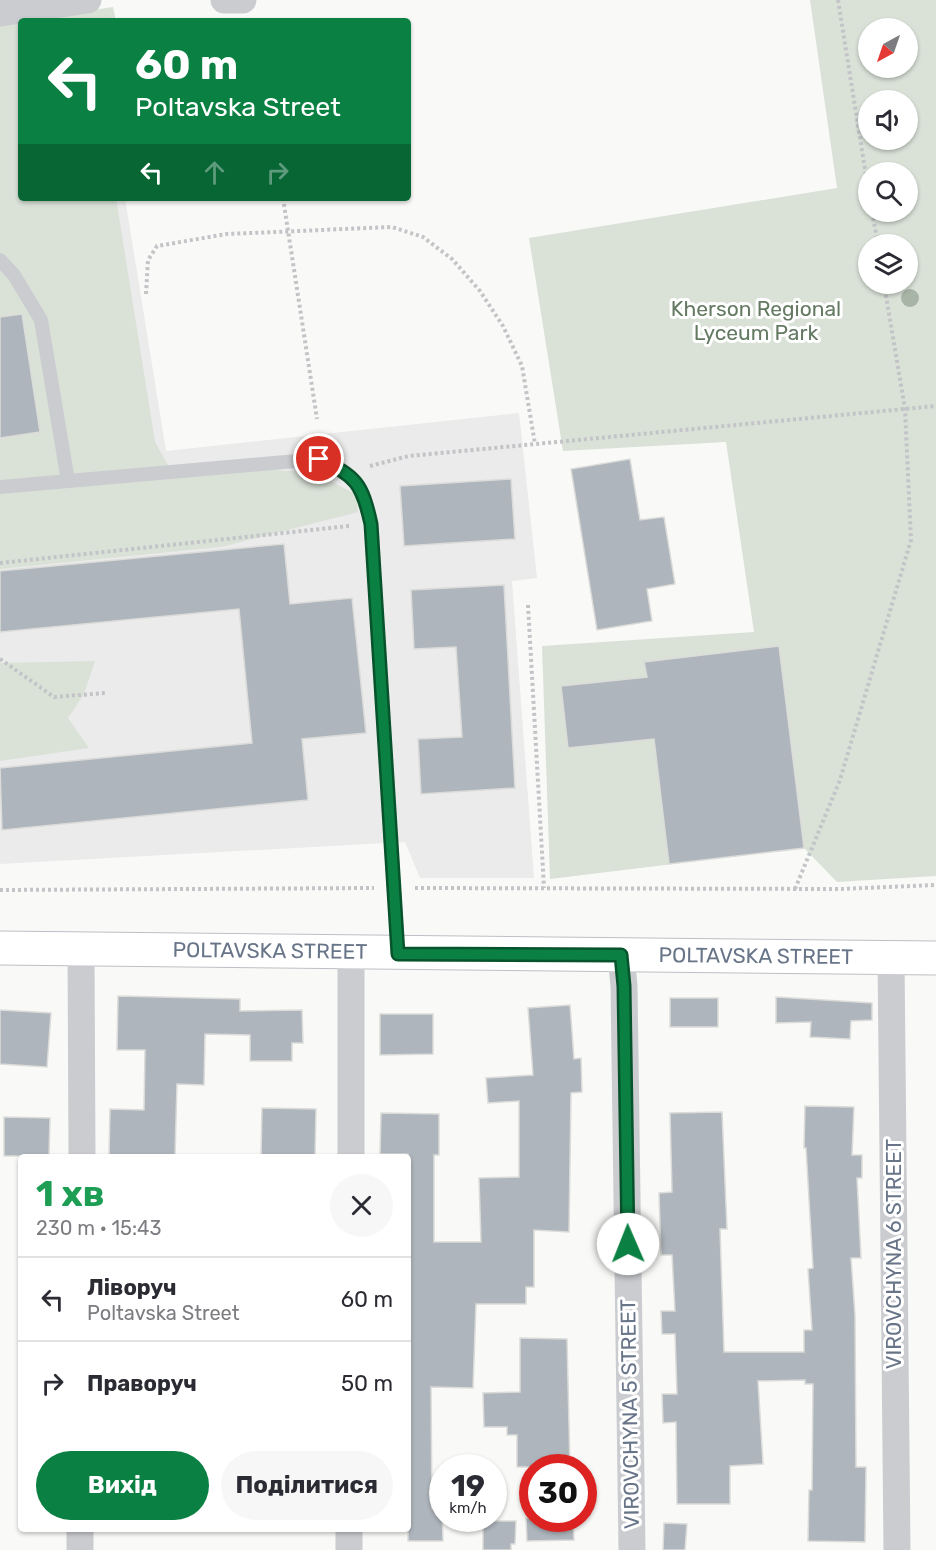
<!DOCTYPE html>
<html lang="uk">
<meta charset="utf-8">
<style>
:root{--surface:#fff;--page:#f7f7f7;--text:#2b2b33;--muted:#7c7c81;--line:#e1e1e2;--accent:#0b8043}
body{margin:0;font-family:Rubik,sans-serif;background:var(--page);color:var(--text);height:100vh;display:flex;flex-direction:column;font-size:22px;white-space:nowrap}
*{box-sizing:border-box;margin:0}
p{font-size:20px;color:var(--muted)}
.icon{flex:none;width:33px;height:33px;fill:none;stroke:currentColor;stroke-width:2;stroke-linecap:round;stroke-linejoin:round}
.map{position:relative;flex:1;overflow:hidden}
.side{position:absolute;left:18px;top:1154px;width:393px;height:378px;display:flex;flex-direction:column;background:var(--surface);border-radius:6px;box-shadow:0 2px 4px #0004}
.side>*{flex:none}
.banner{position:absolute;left:18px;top:18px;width:393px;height:183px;border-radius:6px;box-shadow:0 2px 4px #0004;background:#0b8043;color:#fff;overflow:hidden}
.needle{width:39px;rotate:220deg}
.tools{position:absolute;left:858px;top:18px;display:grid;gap:12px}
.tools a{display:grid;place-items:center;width:60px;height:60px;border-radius:50%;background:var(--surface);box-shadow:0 2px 4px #0004;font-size:30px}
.speed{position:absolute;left:429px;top:1454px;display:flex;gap:12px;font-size:30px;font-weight:700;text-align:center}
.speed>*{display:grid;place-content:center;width:78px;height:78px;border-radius:50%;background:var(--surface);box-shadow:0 2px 4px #0004;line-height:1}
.speed small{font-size:15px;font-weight:400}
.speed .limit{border:9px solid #d22;background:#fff;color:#111}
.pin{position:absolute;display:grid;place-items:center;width:51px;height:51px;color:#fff;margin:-26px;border:3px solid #fff;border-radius:50%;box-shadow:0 2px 6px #0007}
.me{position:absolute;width:66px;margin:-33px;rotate:359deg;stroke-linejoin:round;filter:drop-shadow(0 0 4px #0008)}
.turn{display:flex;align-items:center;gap:21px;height:126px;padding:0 18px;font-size:27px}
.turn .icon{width:78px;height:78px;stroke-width:2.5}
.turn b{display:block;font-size:42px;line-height:51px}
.lanes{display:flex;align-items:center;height:57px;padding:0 18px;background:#0003;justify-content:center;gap:30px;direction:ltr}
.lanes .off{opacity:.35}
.round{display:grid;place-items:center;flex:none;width:63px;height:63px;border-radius:32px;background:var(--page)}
.headline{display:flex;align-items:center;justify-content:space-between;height:102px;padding:0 18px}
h1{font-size:36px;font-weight:700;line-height:45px;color:#1e9e55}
.button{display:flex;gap:12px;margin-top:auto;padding:12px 18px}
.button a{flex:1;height:69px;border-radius:36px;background:var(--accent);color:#fff;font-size:24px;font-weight:700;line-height:69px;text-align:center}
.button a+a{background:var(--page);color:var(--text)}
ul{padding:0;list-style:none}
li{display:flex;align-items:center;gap:18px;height:84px;padding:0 18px;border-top:2px solid var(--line)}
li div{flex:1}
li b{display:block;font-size:22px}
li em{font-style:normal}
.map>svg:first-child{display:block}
.built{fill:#eaebea}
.green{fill:#dae2d8;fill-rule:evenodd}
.building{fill:#aeb5bc;stroke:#dbdcd9;stroke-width:1.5}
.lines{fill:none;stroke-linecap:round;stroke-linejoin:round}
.secondary-casing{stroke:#bcbfc5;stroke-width:35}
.path{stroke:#c3c4c7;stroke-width:4;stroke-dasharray:3 3;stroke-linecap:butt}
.service{stroke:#caccd0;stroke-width:14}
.minor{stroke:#caccd0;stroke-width:27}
.secondary{stroke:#fff;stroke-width:33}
.tree{fill:#a8b4a6}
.route-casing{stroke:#07532c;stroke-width:15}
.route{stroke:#0b8043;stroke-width:10}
.labels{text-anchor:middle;stroke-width:6;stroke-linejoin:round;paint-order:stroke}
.park-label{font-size:21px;fill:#657a63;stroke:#fff}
.street-label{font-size:21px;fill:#687589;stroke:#fff}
</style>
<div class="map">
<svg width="936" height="1550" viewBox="0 0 936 1550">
<rect width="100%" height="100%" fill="#f9faf7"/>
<path class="built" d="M0,32L21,198H125L166,451L519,413L537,578L512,581L534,878H420L405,842L0,864Z"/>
<path class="green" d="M810,0H936V876L837,882L804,848L550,879L542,646L754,632L726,442L563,451L529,238L837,188ZM868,28H908V68H868ZM868,100H908V140H868ZM868,172H908V212H868ZM868,244H908V284H868Z
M113,7L116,21H21V198H116L155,442L168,465L312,472L356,494L358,512L221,547L0,569V24Z
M95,661L84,694L68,718L89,748L0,761V663Z"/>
<path class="building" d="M22,314L40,432L0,438V317Z
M630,459L640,520L664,517L675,584L647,589L652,621L597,630L571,469Z
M511,479L515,539L404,546L400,486Z
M284,544L290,604L352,598L366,733L302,739L308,800L2,830L0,768L252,743L239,609L0,632V571Z
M504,585L515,788L421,794L418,739L462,737L456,647L414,649L411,590Z
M779,646L804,848L669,864L654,739L568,748L561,686L647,677L644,662Z
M118,996L240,999V1011L302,1010L303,1043H292V1061H250V1035L205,1034L204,1085L177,1084L175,1156H109L110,1109L144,1110L145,1050H117Z
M776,997L872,1003V1020L851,1021L850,1039L810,1037L811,1022L776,1023Z
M670,998H718V1027H670Z
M570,1005L574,1059L581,1058L582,1092L571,1093L569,1232L534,1230V1287H526V1304H476L473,1388L431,1387L432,1508H442L443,1541H408V1154H380L381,1113L439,1114V1155H434V1242H481L479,1178L519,1177V1101L488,1103L486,1078L533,1075L528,1008Z
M0,1010L51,1013L47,1067L0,1064Z
M380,1014H433V1054L380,1055Z
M805,1106L854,1107L852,1155H862V1178H857L861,1258H851L855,1315L856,1467H866L865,1542L808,1541L809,1490H812L813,1384H805V1380L758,1381L763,1464L730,1466V1504H677L676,1422L663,1423L662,1394H677L675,1334H662L661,1311H675L672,1255H661L659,1193L672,1192L670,1113L722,1112L727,1229H720L724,1352H804V1330H812L808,1269L813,1268L806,1148H804Z
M262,1108L316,1109L315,1156H261Z
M4,1117L50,1118L49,1156H4Z
M520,1338L567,1339L570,1467H517V1435H507V1427H484L483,1393L520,1392Z
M526,1518H573L574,1540L527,1541Z
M483,1521H516L515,1544H511V1550H483Z
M664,1523L687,1524L685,1550H663Z"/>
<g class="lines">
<g class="secondary-casing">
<g id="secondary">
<path id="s1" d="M0,948L936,958"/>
</g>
</g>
<path class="path" d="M838,0L868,188
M283,198L317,419
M872,212L878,244
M146,294L148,260L157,246L227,234L392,227L423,237L452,259L480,291L503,326L522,366L535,444
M370,466L409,456L936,406
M0,563L349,526
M528,605L544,888
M0,659L54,697L105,693
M415,888L841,889L936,885
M795,889L840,780L911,540L905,409L884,284
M0,890L374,888"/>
<path class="service" d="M0,260L14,275L41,320L68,481
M0,487L319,459C357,476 362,483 371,524L398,954"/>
<path class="minor" d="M224,0H243
M0,13L88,0
M81,949L82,1156
M351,954V1156
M621,955L624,986L632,1550
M891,958L897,1550
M80,1550V1528
M349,1550V1528"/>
<use href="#secondary" class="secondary"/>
</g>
<circle class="tree" cx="910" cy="298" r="9"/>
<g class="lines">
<g class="route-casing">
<path id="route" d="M319,459C356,476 362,483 371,524L398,954L621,955L624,986L628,1244"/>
</g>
<use href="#route" class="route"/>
</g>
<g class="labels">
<g class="park-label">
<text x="756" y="316">Kherson Regional<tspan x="756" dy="24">Lyceum Park</tspan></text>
</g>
<g class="street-label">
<text dy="7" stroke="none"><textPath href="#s1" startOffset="270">POLTAVSKA STREET</textPath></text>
<text dy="7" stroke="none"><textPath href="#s1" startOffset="756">POLTAVSKA STREET</textPath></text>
<text transform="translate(894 1254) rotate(-90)" y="7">VIROVCHYNA 6 STREET</text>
<text transform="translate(630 1414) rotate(-91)" y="7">VIROVCHYNA 5 STREET</text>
</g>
</g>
</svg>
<div class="tools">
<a><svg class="needle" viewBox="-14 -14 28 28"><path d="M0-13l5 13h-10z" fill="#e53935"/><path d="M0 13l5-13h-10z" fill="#7c7c81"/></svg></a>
<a><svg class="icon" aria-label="sound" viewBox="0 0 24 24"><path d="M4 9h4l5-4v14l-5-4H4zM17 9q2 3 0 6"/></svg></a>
<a><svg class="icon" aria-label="search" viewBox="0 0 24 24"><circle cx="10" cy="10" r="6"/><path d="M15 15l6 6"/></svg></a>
<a><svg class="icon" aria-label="layers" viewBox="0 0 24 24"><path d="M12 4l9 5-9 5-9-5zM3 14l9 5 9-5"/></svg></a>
</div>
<div class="speed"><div>19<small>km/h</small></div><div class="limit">30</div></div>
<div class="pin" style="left:319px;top:459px;background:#d93025"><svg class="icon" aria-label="arrive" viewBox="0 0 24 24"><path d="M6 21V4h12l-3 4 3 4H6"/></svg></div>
<svg class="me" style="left:628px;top:1244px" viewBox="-20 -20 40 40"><circle r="19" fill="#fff"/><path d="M0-13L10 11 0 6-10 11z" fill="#0b8043"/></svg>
<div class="banner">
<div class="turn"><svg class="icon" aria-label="left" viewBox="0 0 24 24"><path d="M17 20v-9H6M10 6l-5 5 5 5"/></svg><div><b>60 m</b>Poltavska Street</div></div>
<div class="lanes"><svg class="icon" aria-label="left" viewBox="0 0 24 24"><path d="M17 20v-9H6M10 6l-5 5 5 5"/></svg><svg class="icon off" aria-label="ahead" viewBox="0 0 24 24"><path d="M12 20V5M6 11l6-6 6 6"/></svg><svg class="icon off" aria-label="right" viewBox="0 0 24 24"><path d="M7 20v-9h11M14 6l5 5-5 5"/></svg></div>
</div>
<section class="side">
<div class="headline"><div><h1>1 хв</h1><p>230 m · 15:43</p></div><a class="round"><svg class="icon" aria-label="close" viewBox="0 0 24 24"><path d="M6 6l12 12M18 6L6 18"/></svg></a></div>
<ul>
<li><svg class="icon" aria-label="left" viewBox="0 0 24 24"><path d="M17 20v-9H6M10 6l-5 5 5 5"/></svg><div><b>Ліворуч</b><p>Poltavska Street</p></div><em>60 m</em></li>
<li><svg class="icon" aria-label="right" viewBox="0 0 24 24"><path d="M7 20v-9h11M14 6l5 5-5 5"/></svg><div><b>Праворуч</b></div><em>50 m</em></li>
</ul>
<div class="button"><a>Вихід</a><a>Поділитися</a></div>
</section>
</div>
